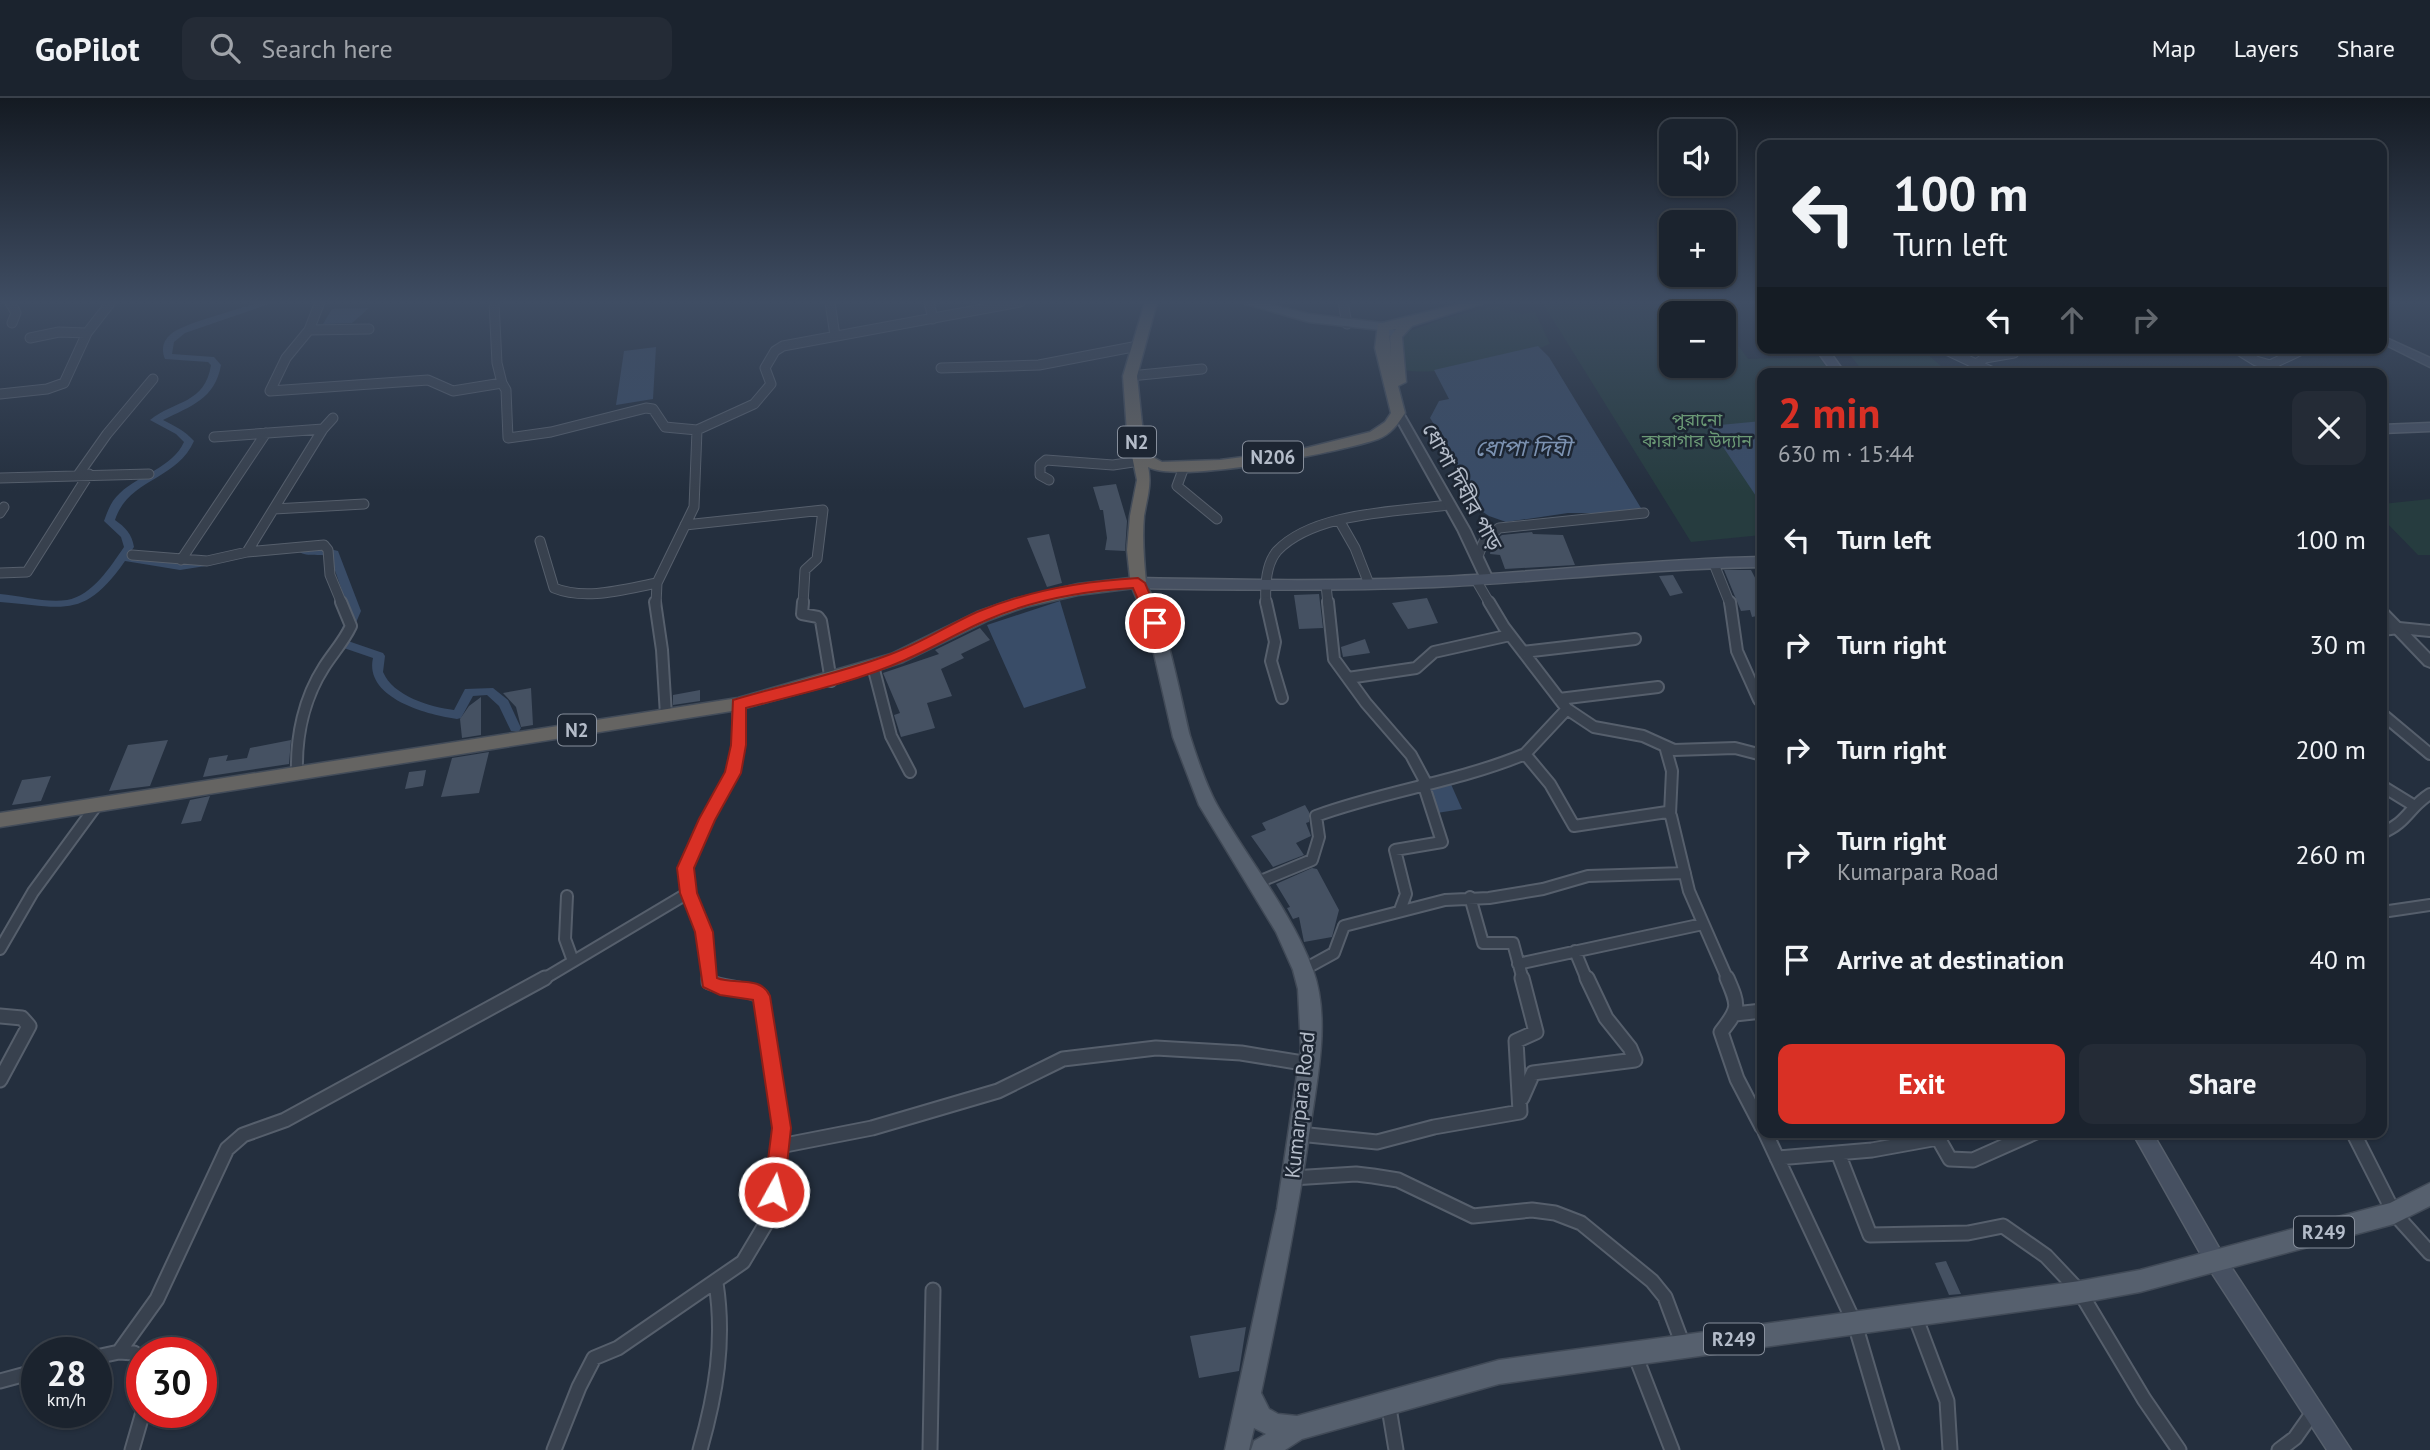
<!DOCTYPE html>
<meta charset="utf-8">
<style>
:root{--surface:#1b232e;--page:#242b36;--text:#f1f3f6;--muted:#a0a4aa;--line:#39404a;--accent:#d93025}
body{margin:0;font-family:"PT Sans","Noto Sans Bengali",sans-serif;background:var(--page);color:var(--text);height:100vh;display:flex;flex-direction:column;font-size:26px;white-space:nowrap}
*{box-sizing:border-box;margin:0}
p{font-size:23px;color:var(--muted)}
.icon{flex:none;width:38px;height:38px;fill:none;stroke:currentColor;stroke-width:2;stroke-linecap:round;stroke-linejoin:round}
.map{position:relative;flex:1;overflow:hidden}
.side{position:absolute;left:1757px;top:270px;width:630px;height:770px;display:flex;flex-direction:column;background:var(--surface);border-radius:14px;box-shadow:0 2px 5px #0004,0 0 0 2px var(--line)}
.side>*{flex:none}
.hud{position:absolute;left:1757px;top:42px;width:630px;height:214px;border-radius:14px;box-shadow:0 2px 5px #0004,0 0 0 2px var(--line);background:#1b232e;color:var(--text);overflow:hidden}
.buttons{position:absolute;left:1659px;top:21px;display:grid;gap:14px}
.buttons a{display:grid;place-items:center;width:77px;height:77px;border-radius:14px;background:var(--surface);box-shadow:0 2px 5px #0004,0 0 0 2px var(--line);font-size:35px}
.speed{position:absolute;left:21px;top:1239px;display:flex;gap:14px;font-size:35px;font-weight:700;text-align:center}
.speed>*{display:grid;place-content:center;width:91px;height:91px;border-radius:50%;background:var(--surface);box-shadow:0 2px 5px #0004,0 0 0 2px var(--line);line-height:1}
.speed small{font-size:18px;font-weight:400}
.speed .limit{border:10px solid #d22;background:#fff;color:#111}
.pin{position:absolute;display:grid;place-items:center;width:60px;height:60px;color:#fff;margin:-30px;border:4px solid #fff;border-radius:50%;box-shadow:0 2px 7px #0007}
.me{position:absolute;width:77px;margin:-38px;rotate:7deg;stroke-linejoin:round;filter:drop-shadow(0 0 5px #0008)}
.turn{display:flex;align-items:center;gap:24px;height:147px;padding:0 21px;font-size:32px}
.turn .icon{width:91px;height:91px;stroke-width:2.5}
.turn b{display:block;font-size:49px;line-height:60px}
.lanes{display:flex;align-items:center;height:66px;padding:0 21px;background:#0003;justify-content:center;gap:35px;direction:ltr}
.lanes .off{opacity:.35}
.round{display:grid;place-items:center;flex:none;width:74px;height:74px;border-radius:14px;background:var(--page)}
.overview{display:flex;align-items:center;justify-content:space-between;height:119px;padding:0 21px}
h1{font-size:42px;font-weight:700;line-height:52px;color:var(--accent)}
.button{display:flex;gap:14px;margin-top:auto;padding:14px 21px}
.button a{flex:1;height:80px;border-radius:14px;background:var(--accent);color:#fff;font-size:28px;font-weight:700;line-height:80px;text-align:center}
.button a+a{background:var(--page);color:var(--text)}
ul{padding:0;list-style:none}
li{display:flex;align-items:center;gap:21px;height:105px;padding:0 21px}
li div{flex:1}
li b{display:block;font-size:26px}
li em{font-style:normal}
header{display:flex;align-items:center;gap:42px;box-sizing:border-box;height:98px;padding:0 35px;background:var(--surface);border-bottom:2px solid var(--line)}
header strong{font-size:33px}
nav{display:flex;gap:38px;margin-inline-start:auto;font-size:24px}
.search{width:490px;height:63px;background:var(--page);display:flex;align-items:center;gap:18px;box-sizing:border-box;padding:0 24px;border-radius:14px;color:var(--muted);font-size:26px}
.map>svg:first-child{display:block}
.green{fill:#263c3f}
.water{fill:#394c67}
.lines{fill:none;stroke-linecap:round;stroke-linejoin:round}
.canal{fill:#394c67;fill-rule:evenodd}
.building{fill:#455162}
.minor-far2-casing{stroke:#565f6c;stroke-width:11}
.minor-far1-casing{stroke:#565f6c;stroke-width:14}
.minor-casing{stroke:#565f6c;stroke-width:17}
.tertiary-casing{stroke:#565f6c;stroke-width:4}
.secondary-casing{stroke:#565f6c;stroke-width:3}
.primary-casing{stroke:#414a57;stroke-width:3}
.trunk-casing{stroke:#434c59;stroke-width:3}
.minor-far2{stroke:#38414e;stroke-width:9}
.minor-far1{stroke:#38414e;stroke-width:10}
.minor{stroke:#38414e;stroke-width:13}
.tertiary{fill:#38414e;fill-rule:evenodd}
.secondary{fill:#465061;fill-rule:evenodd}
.primary{fill:#56606e;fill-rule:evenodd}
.trunk{fill:#656462;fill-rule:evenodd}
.route{fill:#d93025;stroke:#8d1f18;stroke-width:2}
.labels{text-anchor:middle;stroke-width:5;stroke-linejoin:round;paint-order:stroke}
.far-park-label{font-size:18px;fill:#6b9a76;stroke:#1d2633}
.shield{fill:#1d2633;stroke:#878f9c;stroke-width:2}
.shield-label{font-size:19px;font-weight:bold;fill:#b4bcc9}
.street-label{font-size:21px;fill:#b4bcc9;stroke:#1d2633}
.water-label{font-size:23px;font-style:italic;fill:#7c92b1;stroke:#1d2633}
</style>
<header>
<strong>GoPilot</strong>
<div class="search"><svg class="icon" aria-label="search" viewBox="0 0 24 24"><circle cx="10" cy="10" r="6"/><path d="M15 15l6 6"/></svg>Search here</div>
<nav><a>Map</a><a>Layers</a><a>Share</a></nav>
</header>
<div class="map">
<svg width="2430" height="1352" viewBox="0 0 2430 1352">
<rect width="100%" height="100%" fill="#242f3e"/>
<path class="green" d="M1542,204H1706L1714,215H1671V268H1724V228L1748,261L1819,259L1831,275H1762V437L1691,444Z
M1495,208L1522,216L1535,214L1550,246C1512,262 1444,279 1404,272V235L1446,220Z
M1845,250H1920L1949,275H1864Z
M2430,401V457H2418L2382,420V406Z"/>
<path class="water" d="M369,210L352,225L323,226L332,211Z
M1538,248L1549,259L1644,415H1568L1506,424L1489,418L1477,410L1463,387L1447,346L1430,320L1439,303L1449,301L1434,272Z
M656,249L653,301L616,307L624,253Z
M1762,323V407L1709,328Z
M1060,503L1086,590L1024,610L987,527Z
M1450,684L1462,711L1437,715L1429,692L1432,688Z"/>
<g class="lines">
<path class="canal" d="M262,204H275L185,235L174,244L172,256L214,259L221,267C215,301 191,308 163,322C175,328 185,333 194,343C177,382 128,381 115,422C125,429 132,436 134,449L129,456L180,464L208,460L213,464L212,467L180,472L125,463C84,522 64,509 0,504V496C22,498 46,505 67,502C92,498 111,468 124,449L121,439L104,423C108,412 111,403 120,395C140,376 172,370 184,344L176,336L150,322C175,302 205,306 211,267L208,264L165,261C161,251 163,243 171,236C184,225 243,210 262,204Z
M318,448L338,453L361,513L348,543L383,555L385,558L383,574C393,598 430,609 454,612L465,591L493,590L508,602L521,630L519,633H511L499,608L487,597L473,598L461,620L457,621C427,617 364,600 373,560L338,548L336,545L349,513L330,458C320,456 304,459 298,453L303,449Z"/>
</g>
<path class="building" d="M1116,386L1127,423L1125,453L1105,452L1107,440L1103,412H1100L1093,389Z
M1532,434L1533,436L1563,437L1575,467L1505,471L1500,457L1490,456L1492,445L1502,437Z
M1049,436L1062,485L1047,489L1027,440Z
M1724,472H1751L1762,493V517L1752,519L1750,512L1741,513Z
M1673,477L1683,495L1670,498L1659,478Z
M1319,496L1323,530L1299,531L1294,497Z
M1427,500L1438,525L1408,531L1392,505Z
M980,530L990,542L961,556L964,560L941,571L952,598L927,605L935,630L901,639L894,617L900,615L883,575L939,556L935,552Z
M1365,541L1370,555L1343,559L1341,549Z
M531,590L533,627L521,629L516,609L503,595Z
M700,592V603L673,607V597Z
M481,599V637L462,640L460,621L469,608Z
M168,642L150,688L109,693L128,647Z
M291,642L289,666L203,679L209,660L228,657L226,663L247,660L250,650Z
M489,654L479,695L441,699L452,660Z
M426,672L423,688L405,691L409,674Z
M51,678L41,703L12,707L22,682Z
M210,698L201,723L181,726L190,702Z
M1305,707L1309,714V724L1306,725L1311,738L1296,745L1304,757L1273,769L1251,738L1266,732L1262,725Z
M1312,770L1317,771L1339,812L1332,839L1304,844L1299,819L1293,821L1287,810L1290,809L1276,786Z
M1946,1163L1961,1196L1949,1197L1935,1165Z
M1246,1229L1239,1273L1199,1280L1190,1238Z"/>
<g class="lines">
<g class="minor-far2-casing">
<path id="minor-far2" d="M10,204L16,215L12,225
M320,204L309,232L286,260L270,293L428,282L453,293L502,285L506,292L508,340L551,334L646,310L653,311L665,329L697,332
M494,204L497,265L502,285
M830,204L835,238
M929,204L933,221
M1343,204L1347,226
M309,232L369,231
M30,240L59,234L87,235
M1942,250L1995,275
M2235,250L2256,263L2270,267L2306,250
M1976,266L1985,260L2014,255
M941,270L1039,267L1138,248
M1130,278L1202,271
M0,296L47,291L64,285L87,235L111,204
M214,339L323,331
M1184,369L1177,388L1217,421
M78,377L107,336L153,281
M0,380L149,376
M1049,382L1040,377V367L1046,362L1113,367L1140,363
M274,411L364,406
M0,415L4,409
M1339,422L1355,450L1369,486
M685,427L823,412L817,461L805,472L803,506
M540,443L554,490C586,503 625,491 657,485
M247,454L324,447L328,452L330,477L342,506
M132,457L207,463L247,454L323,331L333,320
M1478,458L1484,443L1499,430L1644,415
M181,462L266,335
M1714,466L1730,506
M0,475L27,474L89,376
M1476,482L1490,506
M1326,487L1328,506
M656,506L657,485L694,409L697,332L754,306L771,286L765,270L775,253L783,248L1020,204
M1266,506C1265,490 1266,466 1277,453C1314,414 1397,414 1448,407"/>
</g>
<g class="minor-far1-casing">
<path id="minor-far1" d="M655,504L662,552L666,617
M803,504L802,516L818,519L821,523L831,583
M1266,504L1275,544L1271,563L1282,600
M1328,504L1334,561L1366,605L1411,657L1426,685
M1489,504L1504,529L1567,611L1525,656L1550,686L1574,728L1667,714L1671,718L1689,793L1728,882
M1730,504L1737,553L1759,602
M2382,532L2399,530L2430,533
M1523,554L1635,541
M873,568L891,638L910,674
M1348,580L1416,570L1434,554L1510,537
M1559,601L1658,589
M1567,611L1594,629L1643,638L1674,652L1735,650L1762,657
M2382,616L2430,656
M1665,648L1672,673L1670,716
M297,674C296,638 304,600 324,569C333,555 344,543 351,528L341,504
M2382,688L2413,707
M2382,735C2408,724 2408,710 2430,696
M1256,785L1312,762L1319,739L1316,718C1384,693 1458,684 1525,656
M567,798L565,841L573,863
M1470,799L1483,845H1513L1523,882
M1400,812L1406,796L1395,752L1442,744L1423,685
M2382,814L2430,807
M0,851L33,794L96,708
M1575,853L1587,882
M1518,866L1703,826
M1303,872L1334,855L1344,828L1445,802L1489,800L1543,791L1588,778L1685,775
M542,882L688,795
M709,882L704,834L688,795L686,770L707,721L733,675L739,647L738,606"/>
</g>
<g class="minor-casing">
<path id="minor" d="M1727,880C1739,908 1740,910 1721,934L1737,981L1762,1029
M1735,916L1762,913
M0,918L22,920L29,928L0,982
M1522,1000L1533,975L1635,962L1630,950L1606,920L1587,880
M1765,1034L1855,1226L1892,1352
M2353,1034L2394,1115L2430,1155
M1299,1036L1377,1044L1434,1029L1520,1014L1516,943L1536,934L1522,880
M780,1048L872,1030L998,993L1063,961L1156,950L1241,955L1309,966
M1838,1055L1870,1137L1968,1135L2003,1128L2046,1158L2080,1194L2144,1301L2179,1352
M1777,1060L1872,1052L1938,1040L1950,1061L1973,1062L2036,1034
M1292,1080L1356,1076L1373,1078L1398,1082L1473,1118L1532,1112L1555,1115L1581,1125L1652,1183L1665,1199L1683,1247
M1915,1218L1947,1303L1950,1352
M119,1254L134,1255L142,1261
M1634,1254L1672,1352
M96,1259L119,1254L157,1201L227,1051L243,1037L285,1022L545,880
M0,1283L37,1273
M1388,1304L1396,1352
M132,1352L143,1314
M554,1352L579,1289L594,1260L618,1250L743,1164L771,1117L781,1030L761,898C745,889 726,891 709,884V880
M700,1352C716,1296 725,1243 716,1185
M930,1352L933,1192
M2279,1352L2295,1340L2314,1313"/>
</g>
<g class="tertiary-casing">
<path id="tertiary" d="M1398,312L1403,315L1470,432L1493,481L1491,484H1483L1481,481L1458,432L1393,315Z
M2382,510L2386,511L2430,556V569L2425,567L2382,522Z"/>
</g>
<g class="secondary-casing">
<path id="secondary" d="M2382,238L2430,260V269L2382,245Z
M1815,250H1827L1845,275H1833Z
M2430,325V333L2382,335V327Z
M1762,459V469C1652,470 1544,484 1434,489C1336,493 1237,492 1138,490L1131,485L1138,480C1238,482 1337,484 1437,479C1545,474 1653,461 1762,459Z
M2132,1034H2152L2222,1155L2351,1352H2327L2208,1169Z"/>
</g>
<g class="primary-casing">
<path id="primary" d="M1239,204H1261L1309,216L1383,225L1402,237L1396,241L1380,232L1309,224Z
M1138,480C1160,486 1183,612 1190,638C1197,660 1206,687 1217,707C1248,762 1291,812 1313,872C1330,919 1318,976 1311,1024C1298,1115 1280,1205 1261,1295L1269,1311L1278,1316L1297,1318L1499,1262L2080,1183L2140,1172L2390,1105L2430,1085V1108L2394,1126L2140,1194L2080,1205L1499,1286L1302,1341L1285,1352H1251L1254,1343L1266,1336L1254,1330L1249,1352H1225L1277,1111L1301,950L1298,891L1293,872L1276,834L1199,707L1173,639L1147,525L1130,485Z"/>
</g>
<g class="trunk-casing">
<path id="trunk" d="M1145,204H1157L1137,278L1145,355L1162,364L1220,362L1298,352L1370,334L1385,324L1391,315L1375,250L1378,226L1467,204H1487L1412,228L1402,239L1406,284L1398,288L1405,315C1398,326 1391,336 1378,341C1341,354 1180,386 1148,369C1152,386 1147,400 1144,418C1142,441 1144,463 1146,485L1143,489L1078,497L1025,509L989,522L903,564L838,585L738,612L0,729V715L738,600L891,556L977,514L1014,501L1078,486L1130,480L1127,452L1130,418L1137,382L1127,334L1123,278ZM1396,231L1390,239L1391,259L1389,232Z"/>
</g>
<use href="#minor-far2" class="minor-far2"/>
<use href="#minor-far1" class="minor-far1"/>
<use href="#minor" class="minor"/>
<use href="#tertiary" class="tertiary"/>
<use href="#secondary" class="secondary"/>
<use href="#primary" class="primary"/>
<use href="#trunk" class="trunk"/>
</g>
<linearGradient id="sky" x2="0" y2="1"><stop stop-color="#141a22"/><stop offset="0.52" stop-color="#3f4d63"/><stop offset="1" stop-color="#3f4d63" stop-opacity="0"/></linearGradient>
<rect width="2430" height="393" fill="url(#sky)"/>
<path class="route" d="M1138,480L1145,485L1162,525L1160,529H1150L1133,490C1084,493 1032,502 987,522C959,534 933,550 905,562C855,584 800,596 746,610V647L741,675L715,722L694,770L697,795L713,834L717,880C734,887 761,877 770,898L791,1030L784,1094L781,1101L774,1104L767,1101L764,1094L772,1030L753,902L720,897L703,889L695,834L680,795L677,770L699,721L725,674L731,647L733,602C786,586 839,576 891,556C921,545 948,527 977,514C1027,493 1084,483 1138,480Z"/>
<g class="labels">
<g class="far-park-label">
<text x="1697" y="328">পুরানো<tspan x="1697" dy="21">কারাগার উদ্যান</tspan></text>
</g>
<g class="shield">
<rect x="1118" y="328.5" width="38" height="31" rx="5"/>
<rect x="1243" y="343.5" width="60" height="31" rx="5"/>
<rect x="558" y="616.5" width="38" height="31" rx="5"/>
<rect x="2294" y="1118.5" width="60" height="31" rx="5"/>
<rect x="1704" y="1225.5" width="60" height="31" rx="5"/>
</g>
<g class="shield-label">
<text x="1137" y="351">N2</text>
<text x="1273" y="366">N206</text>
<text x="577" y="639">N2</text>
<text x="2324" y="1141">R249</text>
<text x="1734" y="1248">R249</text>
</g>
<g class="street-label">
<text transform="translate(1462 389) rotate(61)" y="7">ধোপা দিঘীর পাড়</text>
<text transform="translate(1300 1007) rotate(-84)" y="7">Kumarpara Road</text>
</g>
<g class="water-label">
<text x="1523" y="358">ধোপা দিঘী</text>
</g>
</g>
</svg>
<div class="buttons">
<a><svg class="icon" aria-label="sound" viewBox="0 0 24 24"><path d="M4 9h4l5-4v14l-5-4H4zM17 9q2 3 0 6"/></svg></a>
<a>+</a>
<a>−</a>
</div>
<div class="speed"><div>28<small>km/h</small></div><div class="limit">30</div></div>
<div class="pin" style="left:1155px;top:525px;background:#d93025"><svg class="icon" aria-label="arrive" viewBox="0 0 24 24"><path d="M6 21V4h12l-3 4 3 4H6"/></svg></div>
<svg class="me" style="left:774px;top:1094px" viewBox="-20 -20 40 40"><circle r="17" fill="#d93025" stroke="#fff" stroke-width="3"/><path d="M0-11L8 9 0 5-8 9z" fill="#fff"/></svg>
<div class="hud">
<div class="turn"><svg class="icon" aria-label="left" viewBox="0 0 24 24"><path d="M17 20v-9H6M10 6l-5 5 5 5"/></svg><div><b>100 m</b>Turn left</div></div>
<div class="lanes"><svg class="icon" aria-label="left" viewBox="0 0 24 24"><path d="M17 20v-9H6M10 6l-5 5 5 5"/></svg><svg class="icon off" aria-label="ahead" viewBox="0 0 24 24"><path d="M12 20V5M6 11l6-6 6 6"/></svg><svg class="icon off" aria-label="right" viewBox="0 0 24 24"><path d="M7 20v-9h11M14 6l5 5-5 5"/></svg></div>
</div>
<section class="side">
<div class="overview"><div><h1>2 min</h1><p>630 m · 15:44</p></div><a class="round"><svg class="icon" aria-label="close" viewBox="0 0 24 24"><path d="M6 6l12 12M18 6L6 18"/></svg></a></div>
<ul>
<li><svg class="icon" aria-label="left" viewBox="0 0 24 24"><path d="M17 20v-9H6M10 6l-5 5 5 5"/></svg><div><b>Turn left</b></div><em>100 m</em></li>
<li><svg class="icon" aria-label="right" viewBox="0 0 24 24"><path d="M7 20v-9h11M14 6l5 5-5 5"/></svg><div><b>Turn right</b></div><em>30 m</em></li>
<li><svg class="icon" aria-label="right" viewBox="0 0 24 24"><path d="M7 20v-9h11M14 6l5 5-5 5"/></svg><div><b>Turn right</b></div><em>200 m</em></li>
<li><svg class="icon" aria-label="right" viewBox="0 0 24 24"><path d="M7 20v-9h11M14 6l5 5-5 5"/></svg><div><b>Turn right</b><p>Kumarpara Road</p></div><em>260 m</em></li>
<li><svg class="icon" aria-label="arrive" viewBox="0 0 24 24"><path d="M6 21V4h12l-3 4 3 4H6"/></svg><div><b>Arrive at destination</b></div><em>40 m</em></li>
</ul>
<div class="button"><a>Exit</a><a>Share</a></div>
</section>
</div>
